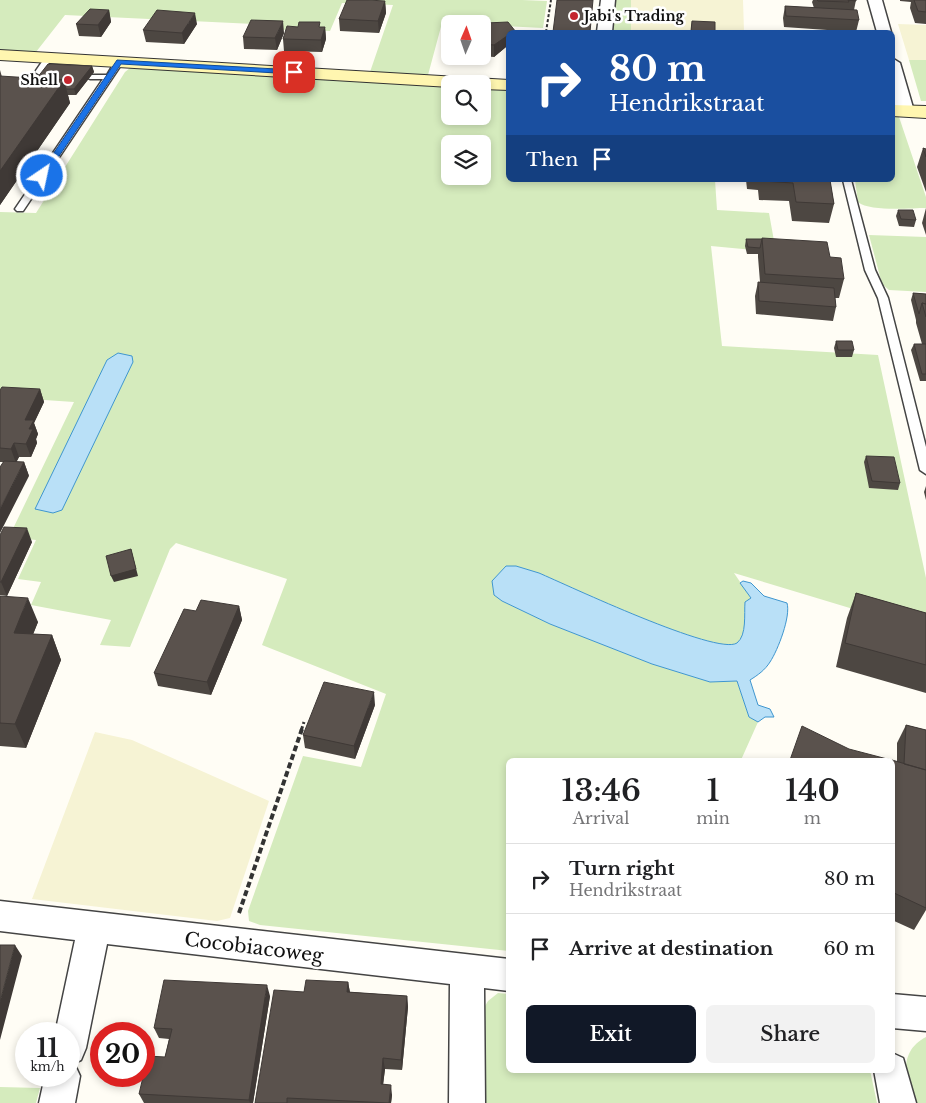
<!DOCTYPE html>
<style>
:root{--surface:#fff;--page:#f2f2f2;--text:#202124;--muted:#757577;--line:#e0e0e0;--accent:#111827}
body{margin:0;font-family:"Libre Baskerville",serif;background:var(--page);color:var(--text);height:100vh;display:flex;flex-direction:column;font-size:19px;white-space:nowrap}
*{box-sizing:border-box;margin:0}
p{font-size:16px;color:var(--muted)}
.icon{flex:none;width:28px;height:28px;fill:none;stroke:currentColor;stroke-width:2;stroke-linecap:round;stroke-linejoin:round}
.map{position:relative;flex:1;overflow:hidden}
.panel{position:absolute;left:506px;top:758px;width:389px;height:315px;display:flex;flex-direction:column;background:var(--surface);border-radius:8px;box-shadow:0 2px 8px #0003}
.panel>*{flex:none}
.banner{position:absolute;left:506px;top:30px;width:389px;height:152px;border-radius:8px;box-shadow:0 2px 8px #0003;background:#1a4fa0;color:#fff;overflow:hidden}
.needle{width:32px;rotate:2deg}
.buttons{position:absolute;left:441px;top:15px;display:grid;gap:10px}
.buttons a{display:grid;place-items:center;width:50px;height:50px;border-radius:8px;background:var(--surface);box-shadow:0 2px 8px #0003;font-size:25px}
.speed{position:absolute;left:15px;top:1022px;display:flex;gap:10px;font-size:25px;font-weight:700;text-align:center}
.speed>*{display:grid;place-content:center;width:65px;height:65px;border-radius:50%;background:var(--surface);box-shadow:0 2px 8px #0003;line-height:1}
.speed small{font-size:12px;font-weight:400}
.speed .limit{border:8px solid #d22;background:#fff;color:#111}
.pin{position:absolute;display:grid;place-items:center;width:42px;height:42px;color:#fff;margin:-21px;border-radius:10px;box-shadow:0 2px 8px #0006}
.me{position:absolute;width:55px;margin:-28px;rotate:34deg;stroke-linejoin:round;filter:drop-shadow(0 0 4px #0008)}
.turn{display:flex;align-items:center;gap:18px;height:105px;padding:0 20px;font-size:22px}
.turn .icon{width:65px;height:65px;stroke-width:2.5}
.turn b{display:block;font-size:35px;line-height:42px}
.then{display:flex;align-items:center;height:48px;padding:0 20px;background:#0003;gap:10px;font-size:19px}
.eta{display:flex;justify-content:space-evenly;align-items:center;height:85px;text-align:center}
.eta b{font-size:30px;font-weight:600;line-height:35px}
.cta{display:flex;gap:10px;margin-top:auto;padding:10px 20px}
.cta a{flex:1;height:58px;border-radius:8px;background:var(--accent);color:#fff;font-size:20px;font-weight:600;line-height:58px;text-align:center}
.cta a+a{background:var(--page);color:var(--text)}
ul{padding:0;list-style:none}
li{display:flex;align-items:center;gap:15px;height:70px;padding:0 20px;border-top:1px solid var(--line)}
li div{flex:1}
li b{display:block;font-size:19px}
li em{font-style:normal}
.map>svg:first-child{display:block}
.farmland{fill:#f6f3d4}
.green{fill:#d5ebbd;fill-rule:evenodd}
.water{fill:#b9e0f7;stroke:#3f96cf}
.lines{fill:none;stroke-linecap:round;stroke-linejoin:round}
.lane-casing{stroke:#444;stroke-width:3}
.street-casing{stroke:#444;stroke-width:3}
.secondary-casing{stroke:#333;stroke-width:2}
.path-far2{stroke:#333;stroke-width:2;stroke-dasharray:3 2;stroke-linecap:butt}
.path-far1{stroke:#333;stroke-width:3;stroke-dasharray:5 2.5;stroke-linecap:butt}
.path{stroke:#333;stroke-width:4;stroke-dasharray:6 3;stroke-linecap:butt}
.lane{fill:#fff;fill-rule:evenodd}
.street{fill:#fff;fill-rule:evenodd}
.secondary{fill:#fff6b0;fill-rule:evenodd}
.wall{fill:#4d4742}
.shaded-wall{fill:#3f3936}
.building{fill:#5a524d;stroke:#3f3936}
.route{fill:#1a73e8;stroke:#114b97}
.poi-dot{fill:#c4262e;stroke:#fff;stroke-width:2}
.labels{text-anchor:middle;stroke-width:5;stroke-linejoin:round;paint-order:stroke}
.far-poi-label{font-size:14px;font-weight:bold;fill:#111;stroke:#fff;text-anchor:start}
.near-street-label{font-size:19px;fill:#111;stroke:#fff}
</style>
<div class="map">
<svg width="926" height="1103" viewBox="0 0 926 1103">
<rect width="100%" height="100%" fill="#fffdf5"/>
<path class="farmland" d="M631,0H743L744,31L776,32H631Z
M898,24L926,25V60H909Z
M95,732L132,740L269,801L230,918L217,921L32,899Z"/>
<path class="green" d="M0,0H522L547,1L543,28L442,23L428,75L370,72L393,5L342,3L330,31L252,29L254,24L65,15L36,52L0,51Z
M614,0H631V32H611Z
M909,60H926V101H921Z
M139,67L450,85V116H482L483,88L509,89V180H715L717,210L769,213L776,252L711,246L722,346L878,355L926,578V631L734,573L751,598L745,603C744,614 747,635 737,643C717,656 567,585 539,573L516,566L502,601L550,624L652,664L710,682L737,681L749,717L758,722L741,760H509V951L260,925L249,921L248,911L303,756L361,767L386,694L262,645L287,579L176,543L170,549L130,647L100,645L111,620L31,605L41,582L18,579L36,540L9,537L74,402L0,397V212L36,213L125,72L130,68ZM450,144H482V176H450Z
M893,116L899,117L926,197V208C910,208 870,212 858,202L855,180H892Z
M869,235L926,237V292L889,290L882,284Z
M498,993L509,994V1070H870L877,1103H480L479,1016L488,1001Z
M926,1037V1103H911C906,1077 898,1052 926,1037Z
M0,1087L40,1088L36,1103H0Z"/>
<path class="water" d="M118,353L132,356L133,362L62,510L53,513L35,509L107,360Z
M506,566H516L539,573C567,585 717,656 737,643C747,635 744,614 745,602L751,598L740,583L743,581L751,583L764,596L787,603C791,616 778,650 770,662C765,670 758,675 750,680L758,705L770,709L774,717H765L758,722L749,717L737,681L710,682L652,664L550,624L502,601L494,595L492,581Z"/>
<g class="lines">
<g class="lane-casing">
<path id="lane" d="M46,56L53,58L43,71L49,76L45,78L35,72Z
M116,60L123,62L23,211H17L15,209L103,79H90L86,77L90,75H107Z
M843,180H851L875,270L888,298L926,447V474L920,470L878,298L865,270Z"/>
</g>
<g class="street-casing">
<path id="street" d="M601,0H615L612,32H597Z
M868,0H882L891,32H877Z
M892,58L900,63L914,111L912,115H900C889,99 892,76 892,58Z
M0,901L509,959V991L484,988L485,1103H449L450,984L107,944L86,1048L81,1060L74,1063L80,1076L75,1103H39L45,1076H69V1034H55L75,940L0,931Z
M892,994L926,997V1031L892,1028Z
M892,1053L903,1058L916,1103H880L874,1070H892Z"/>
</g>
<g class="secondary-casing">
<path id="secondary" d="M0,50L509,80V90L482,89V84H450V87L0,60Z
M892,105L926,106V118L892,116Z"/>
</g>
<path class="path-far2" d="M546,32L551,0"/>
<path class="path-far1" d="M301,731L304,722"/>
<path class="path" d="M239,913L302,729"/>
<use href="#lane" class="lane"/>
<use href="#street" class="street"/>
<use href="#secondary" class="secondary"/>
</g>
<path class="wall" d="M813,0H856L854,10L859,20L856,32L784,27L783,18L785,6L814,8L812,2Z
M900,0H926V24L915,23L910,8L911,2L900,1Z
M385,1L386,13L379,33L340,31L339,19Z
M109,10L111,22L101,37L79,36L76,24Z
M692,21L715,32H691Z
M486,23L509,32V47H506L494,57L481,56H482V24Z
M197,24L184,44L146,42L143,30Z
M321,27H325L326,39L322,52L284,51L283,39Z
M284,33L277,50L244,49L243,37Z
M92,66L94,72L76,95H68L70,103L0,205V70L2,77L37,78Z
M923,148L926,149V192L917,167Z
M746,180H830L834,204L829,223L792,221L789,201L759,200L758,190L747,189Z
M926,208V235L922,223Z
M898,210L916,220L914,227L899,226L896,216Z
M762,238L830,257L844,279L839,298H835L836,307L833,321L756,314L755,296L758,282H760L758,257V254H747L745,246L746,239H762Z
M913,293L926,294V381H920L911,350L914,344H922L916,323V320L911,300Z
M836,341L854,350L852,357H836L834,348Z
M40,389L44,402L34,423L38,434L36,439L37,443L31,457H19L16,462H24L29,476L3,462H0V390Z
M866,456L900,483L898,490L869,488L864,462Z
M926,486V500L924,492Z
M0,535L32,542L7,596L0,595Z
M856,593L926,613V693L836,667L847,618Z
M0,596L38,622L33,634L52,635L61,660L26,748L0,746Z
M239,606L242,620L211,695L158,686L154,673L196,611Z
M375,705L355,759L305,748L303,735Z
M906,725L926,730V910L914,930L892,920V760L897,762V743Z
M348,982L350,992L407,996L408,1007L402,1070L385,1069L383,1084L392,1095L391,1103H255L304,992Z
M270,996L253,1103H144L139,1094L165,1057L169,1039L159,1038L154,1028Z"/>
<path class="shaded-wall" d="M385,1L386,13L379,33L378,21Z
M109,10L111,22L101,37L98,25Z
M195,13L197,24L184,44L182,33Z
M283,21L284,33L277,50L275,38Z
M325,27L326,39L322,52L321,40Z
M509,35V47H506L494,57V45L507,36Z
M92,66L94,72L76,95L74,89Z
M64,80L70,103L0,205V171Z
M40,389L44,402L34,423L38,434L36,439L37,443L31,457L26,444L25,420Z
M14,443L19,457L16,463L11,449Z
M24,462L29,476L0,533V509Z
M27,528L32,542L7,596L1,582Z
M131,549L138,576L114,582L111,576Z
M28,598L38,622L24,657L14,633Z
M239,606L242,620L211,695L207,682Z
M52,635L61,660L26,748L15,724Z
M374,692L375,705L355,759L354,746Z
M15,945L22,956L0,1040V1002Z
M348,982L350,993L347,992Z
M267,985L270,996L253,1103H250L249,1100Z
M407,996L408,1007L402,1070L401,1060Z
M383,1058L385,1069L382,1094L381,1084Z
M391,1085L392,1095L391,1103H389Z"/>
<path class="building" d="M347,0H368L385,1L378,21L339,19Z
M557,0H593L590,32H553Z
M817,0H856V1L848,0L849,2L818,1Z
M914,0H926V12L918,11Z
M785,6L857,10L859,20L786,16Z
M90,9L109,10L98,25L76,24Z
M157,10L195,13L182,33L143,30Z
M465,17H487L486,23L508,22L516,32H509V35L507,36L494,45L482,44V24H464L465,23Z
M251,20L283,21L275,38L243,37Z
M692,21L715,22V32L691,31Z
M299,22H320L319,27H325L321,40L283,39L287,26L298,27Z
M815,31L847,32H816Z
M48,64L92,66L74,89H66L64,80L37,78Z
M0,76L64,80L0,171Z
M923,148L926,149V157Z
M762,180H830L834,204L796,202L793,183L762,181Z
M898,210H913L916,220L901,219Z
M762,238L827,242L830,257L841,258L844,279L765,274Z
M746,239H762L760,248L748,247Z
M758,282L834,288L836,307L759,301Z
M913,293L926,294V304L922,303L919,314Z
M922,303L926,304V317Z
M836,341H852L854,350H838Z
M914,344H926V374H922Z
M2,387L40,389L25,420H34L29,429H33L26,444L14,443L11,449L0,448V390Z
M866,456L894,457L900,483L872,481Z
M4,461L24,462L0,509V467Z
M4,527L27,528L1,582H0V535Z
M131,549L136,569L111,576L106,556Z
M856,593L926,613V665L845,643Z
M0,596L28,598L14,633L52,635L15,724L0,723Z
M201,600L239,606L207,682L154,673L184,609L196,611Z
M324,682L374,692L354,746L303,735Z
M906,725L926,730V770L904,764Z
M802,726L849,749L891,760H790Z
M892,760L926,770V908L892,892Z
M0,945H15L0,1002Z
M164,980L267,985L249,1100L139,1094L148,1056L165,1057L172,1029L154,1028Z
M306,980L348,982L347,992L407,996L401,1060L383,1058L381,1084L391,1085L389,1103L287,1098V1103H255L274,990L304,992Z"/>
<path class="route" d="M117,60L294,70L298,72L294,74L121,64L45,177H39L38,176Z"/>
<g class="poi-dot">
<circle cx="574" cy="16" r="5"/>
<circle cx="68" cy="80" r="5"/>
</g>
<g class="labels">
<g class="far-poi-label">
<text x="584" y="21">Jabi's Trading</text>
<text x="58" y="85" text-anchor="end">Shell</text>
</g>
<g class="near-street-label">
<text transform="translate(254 947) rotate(7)" y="7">Cocobiacoweg</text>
</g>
</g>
</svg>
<div class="buttons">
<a><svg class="needle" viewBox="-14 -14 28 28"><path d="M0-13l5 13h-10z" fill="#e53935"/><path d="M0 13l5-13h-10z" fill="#757577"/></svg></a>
<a><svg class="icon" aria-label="search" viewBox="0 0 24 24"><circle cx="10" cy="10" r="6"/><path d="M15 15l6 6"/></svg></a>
<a><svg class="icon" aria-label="layers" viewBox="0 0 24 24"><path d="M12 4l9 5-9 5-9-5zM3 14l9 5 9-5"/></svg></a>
</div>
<div class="speed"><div>11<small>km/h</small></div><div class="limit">20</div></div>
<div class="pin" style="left:294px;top:72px;background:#d93025"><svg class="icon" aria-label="arrive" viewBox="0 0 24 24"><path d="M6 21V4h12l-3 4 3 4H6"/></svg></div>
<svg class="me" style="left:42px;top:176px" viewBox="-20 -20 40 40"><circle r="17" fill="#1a73e8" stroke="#fff" stroke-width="3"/><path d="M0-11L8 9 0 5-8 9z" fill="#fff"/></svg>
<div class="banner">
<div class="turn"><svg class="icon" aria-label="right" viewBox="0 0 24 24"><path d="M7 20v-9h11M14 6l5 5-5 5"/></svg><div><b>80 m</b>Hendrikstraat</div></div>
<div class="then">Then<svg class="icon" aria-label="arrive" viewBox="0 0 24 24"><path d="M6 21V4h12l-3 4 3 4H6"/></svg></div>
</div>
<section class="panel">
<div class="eta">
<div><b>13:46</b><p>Arrival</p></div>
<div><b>1</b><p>min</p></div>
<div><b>140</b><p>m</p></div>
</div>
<ul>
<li><svg class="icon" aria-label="right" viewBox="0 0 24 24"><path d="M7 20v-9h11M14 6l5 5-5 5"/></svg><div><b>Turn right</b><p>Hendrikstraat</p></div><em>80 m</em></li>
<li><svg class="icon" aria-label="arrive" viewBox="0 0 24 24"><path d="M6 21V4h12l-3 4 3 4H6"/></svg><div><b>Arrive at destination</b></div><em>60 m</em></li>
</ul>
<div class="cta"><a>Exit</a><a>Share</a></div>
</section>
</div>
